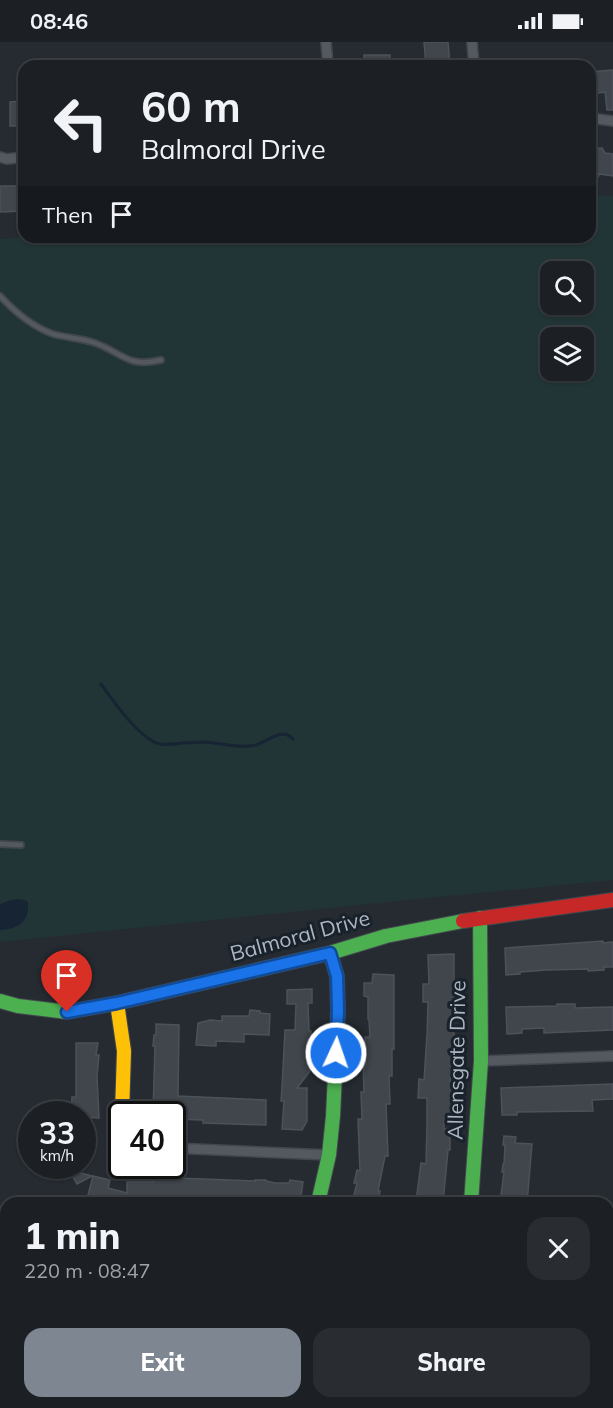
<!DOCTYPE html>
<meta charset="utf-8">
<style>
:root{--surface:#1c2025;--page:#292d32;--text:#f1f3f6;--muted:#a0a3a7;--line:#3a3e42;--accent:#7d8691}
body{margin:0;font-family:Mulish,sans-serif;background:var(--page);color:var(--text);height:100vh;display:flex;flex-direction:column;font-size:22px;white-space:nowrap}
*{box-sizing:border-box;margin:0}
p{font-size:20px;color:var(--muted)}
.icon{flex:none;width:33px;height:33px;fill:none;stroke:currentColor;stroke-width:2;stroke-linecap:round;stroke-linejoin:round}
.map{position:relative;flex:1;overflow:hidden}
.details{position:absolute;left:0px;top:1155px;width:614px;height:212px;display:flex;flex-direction:column;background:var(--surface);border-radius:18px 18px 0 0;box-shadow:0 2px 4px #0004,0 0 0 2px var(--line)}
.details>*{flex:none}
.banner{position:absolute;left:18px;top:18px;width:578px;height:183px;border-radius:18px;box-shadow:0 2px 4px #0004,0 0 0 2px var(--line);background:#1c2025;color:var(--text);overflow:hidden}
.fabs{position:absolute;left:540px;top:219px;display:grid;gap:12px}
.fabs a{display:grid;place-items:center;width:54px;height:54px;border-radius:12px;background:var(--surface);box-shadow:0 2px 4px #0004,0 0 0 2px var(--line);font-size:30px}
.speed{position:absolute;left:18px;top:1059px;display:flex;gap:12px;font-size:30px;font-weight:700;text-align:center}
.speed>*{display:grid;place-content:center;width:78px;height:78px;border-radius:50%;background:var(--surface);box-shadow:0 2px 4px #0004,0 0 0 2px var(--line);line-height:1}
.speed small{font-size:15px;font-weight:400}
.speed .limit{border:3px solid #111;border-radius:9px;background:#fff;color:#111}
.pin{position:absolute;display:grid;place-items:center;width:51px;height:51px;color:#fff;margin:-62px -26px;border-radius:50% 50% 50% 0;rotate:-45deg;box-shadow:0 0 6px #0007}
.pin .icon{rotate:45deg}
.me{position:absolute;width:66px;margin:-33px;rotate:3deg;stroke-linejoin:round;filter:drop-shadow(0 0 4px #0008)}
.turn{display:flex;align-items:center;gap:21px;height:126px;padding:0 24px;font-size:27px}
.turn .icon{width:78px;height:78px;stroke-width:2.5}
.turn b{display:block;font-size:42px;line-height:51px}
.then{display:flex;align-items:center;height:57px;padding:0 24px;background:#0003;gap:12px;font-size:22px}
.round{display:grid;place-items:center;flex:none;width:63px;height:63px;border-radius:18px;background:var(--page)}
.overview{display:flex;align-items:center;justify-content:space-between;height:102px;padding:0 24px}
h1{font-size:36px;font-weight:800;line-height:45px}
.button{display:flex;gap:12px;margin-top:auto;padding:12px 24px}
.button a{flex:1;height:69px;border-radius:18px;background:var(--accent);color:#fff;font-size:24px;font-weight:800;line-height:69px;text-align:center}
.button a+a{background:var(--page);color:var(--text)}
.status{display:flex;justify-content:space-between;align-items:center;height:42px;padding:0 30px;background:var(--surface);direction:ltr}
.status svg{height:16px;fill:currentColor}
.map>svg:first-child{display:block}
.green{fill:#223536;fill-rule:evenodd}
.water{fill:#162433}
.lines{fill:none;stroke-linecap:round;stroke-linejoin:round}
.stream{stroke:#162433;stroke-width:3}
.building{fill:#40464c;stroke:#4c525a;stroke-width:1.5}
.lane-casing{stroke:#42474e;stroke-width:8}
.street-casing{stroke:#42474e;stroke-width:12}
.fast-casing{stroke:#42474e;stroke-width:16}
.slow-casing{stroke:#42474e;stroke-width:16}
.jam-casing{stroke:#42474e;stroke-width:16}
.lane{stroke:#545960;stroke-width:4.5}
.street{stroke:#545960;stroke-width:9}
.fast{stroke:#4caf50;stroke-width:14}
.slow{stroke:#ffc107;stroke-width:14}
.jam{stroke:#c62828;stroke-width:14}
.route-casing{stroke:#114b97;stroke-width:15}
.route{stroke:#1a73e8;stroke-width:10}
.labels{text-anchor:middle;stroke-width:6;stroke-linejoin:round;paint-order:stroke}
.street-label{font-size:21px;fill:#adb7c4;stroke:#19222b}
</style>
<div class="status"><b>08:46</b><svg viewBox="0 0 49 12"><path d="M0 12V9h3v3zM5 12V6h3v6zM10 12V3h3v9zM15 12V0h3v12zM26 1h20v11H26zM47 4h2v5h-2z"/></svg></div>
<div class="map">
<svg width="613" height="1366" viewBox="0 0 613 1366">
<rect width="100%" height="100%" fill="#252b31"/>
<path class="green" d="M590,153L613,154V838L417,857L0,900V197L25,195H590ZM550,230H584V262H550ZM550,296H584V328H550Z
M304,1361H355V1366H286Z"/>
<path class="water" d="M18,857L24,858L28,860C29,880 19,887 0,888V862L8,859Z"/>
<g class="lines">
<path class="stream" d="M101,642C114,660 135,690 154,700C162,704 173,702 182,701C190,701 197,700 205,700C220,701 242,707 256,703C268,699 283,685 293,697"/>
</g>
<path class="building" d="M424,0H448L450,23L426,24Z
M364,13H390V24H364Z
M613,28V68H607L605,50L598,51L590,45V30Z
M24,59V84H10V60Z
M602,106L605,111L613,112V134L599,132L598,135L590,134V107Z
M20,140L24,146V169L0,170V144H16Z
M603,899V901L613,900V925H604V928L588,929V927L546,928L520,930V932L506,933L505,906Z
M454,912V1011L450,1039H453L452,1062L451,1075L444,1076V1087H450V1108H448L443,1161H425L416,1160L421,1121L426,1122L427,1084V1056H418L419,1037L424,1038L427,993L428,960H423V942H429L428,913Z
M373,932L394,933V1007H392V1034H389L390,1062H386L388,1114H385L378,1149H380L378,1161H352L357,1141H354L357,1128L360,1129L358,1077H362L361,1050H364L363,1022H366L365,995H370L369,978L368,977V955L364,954V941H372Z
M312,947V961H308L309,989H311V1003H309V1024L311,1028L297,1046H307V1079L302,1088L282,1087L284,1059H281L282,1045L285,988H295L296,962H287V948Z
M557,962H575V966L613,965V988L544,991V986L522,987V991L507,992L506,965L557,964Z
M250,968L260,969V971L270,972L269,993L244,992V1000L216,999V1004L196,1003L198,981L210,978L222,979V974H249Z
M156,982L179,983L178,1054L266,1058V1083L203,1081V1078L172,1077V1072H153L155,1004H153L154,993H156Z
M76,1001H98L96,1013H99L97,1034L99,1076L82,1075V1072H71L72,1055H76Z
M613,1042V1057L592,1058L593,1069L517,1070V1073H502L501,1046Z
M504,1094L516,1095L515,1101L532,1102L527,1161H500L504,1130H502L503,1122H504L505,1103H503Z
M69,1128L92,1134L77,1142Z
M93,1134L110,1138L108,1146L127,1151V1140H153V1137L178,1138V1136L255,1139V1138H266V1139L275,1141H289L290,1138L303,1140L300,1161H114L102,1158L101,1161H86Z"/>
<g class="lines">
<g class="lane-casing">
<path id="lane" d="M0,254C14,269 33,285 53,292C67,296 81,296 95,301C123,311 127,326 161,318
M0,802L21,803
M608,1198L613,1182
M608,1248L613,1263
M608,1337L613,1335"/>
</g>
<g class="street-casing">
<path id="street" d="M326,0L328,24
M472,0L474,24
M590,76L613,79
M0,115L7,117L24,115
M481,1019L613,1014
M122,1086V1095
M172,1106L329,1113
M428,1366L429,1360"/>
</g>
<g class="fast-casing">
<path id="fast" d="M0,959L18,964L67,970L117,961L330,911L386,894L463,879
M318,1161L329,1113L333,1074L338,969L337,934L330,911
M471,1161L481,1019L480,876"/>
</g>
<g class="slow-casing">
<path id="slow" d="M117,961L124,1009L122,1072"/>
</g>
<g class="jam-casing">
<path id="jam" d="M463,879L613,858"/>
</g>
<use href="#lane" class="lane"/>
<use href="#street" class="street"/>
<use href="#fast" class="fast"/>
<use href="#slow" class="slow"/>
<use href="#jam" class="jam"/>
</g>
<g class="lines">
<g class="route-casing">
<path id="route" d="M67,970L117,961L330,911L337,934L338,969L336,1011"/>
</g>
<use href="#route" class="route"/>
</g>
<g class="labels">
<g class="street-label">
<text transform="translate(300 894) rotate(-15)" y="7">Balmoral Drive</text>
<text transform="translate(457 1018) rotate(-89)" y="7">Allensgate Drive</text>
</g>
</g>
</svg>
<div class="fabs">
<a><svg class="icon" aria-label="search" viewBox="0 0 24 24"><circle cx="10" cy="10" r="6"/><path d="M15 15l6 6"/></svg></a>
<a><svg class="icon" aria-label="layers" viewBox="0 0 24 24"><path d="M12 4l9 5-9 5-9-5zM3 14l9 5 9-5"/></svg></a>
</div>
<div class="speed"><div>33<small>km/h</small></div><div class="limit">40</div></div>
<div class="pin" style="left:67px;top:970px;background:#d93025"><svg class="icon" aria-label="arrive" viewBox="0 0 24 24"><path d="M6 21V4h12l-3 4 3 4H6"/></svg></div>
<svg class="me" style="left:336px;top:1011px" viewBox="-20 -20 40 40"><circle r="17" fill="#1a73e8" stroke="#fff" stroke-width="3"/><path d="M0-11L8 9 0 5-8 9z" fill="#fff"/></svg>
<div class="banner">
<div class="turn"><svg class="icon" aria-label="left" viewBox="0 0 24 24"><path d="M17 20v-9H6M10 6l-5 5 5 5"/></svg><div><b>60 m</b>Balmoral Drive</div></div>
<div class="then">Then<svg class="icon" aria-label="arrive" viewBox="0 0 24 24"><path d="M6 21V4h12l-3 4 3 4H6"/></svg></div>
</div>
<section class="details">
<div class="overview"><div><h1>1 min</h1><p>220 m · 08:47</p></div><a class="round"><svg class="icon" aria-label="close" viewBox="0 0 24 24"><path d="M6 6l12 12M18 6L6 18"/></svg></a></div>
<div class="button"><a>Exit</a><a>Share</a></div>
</section>
</div>
